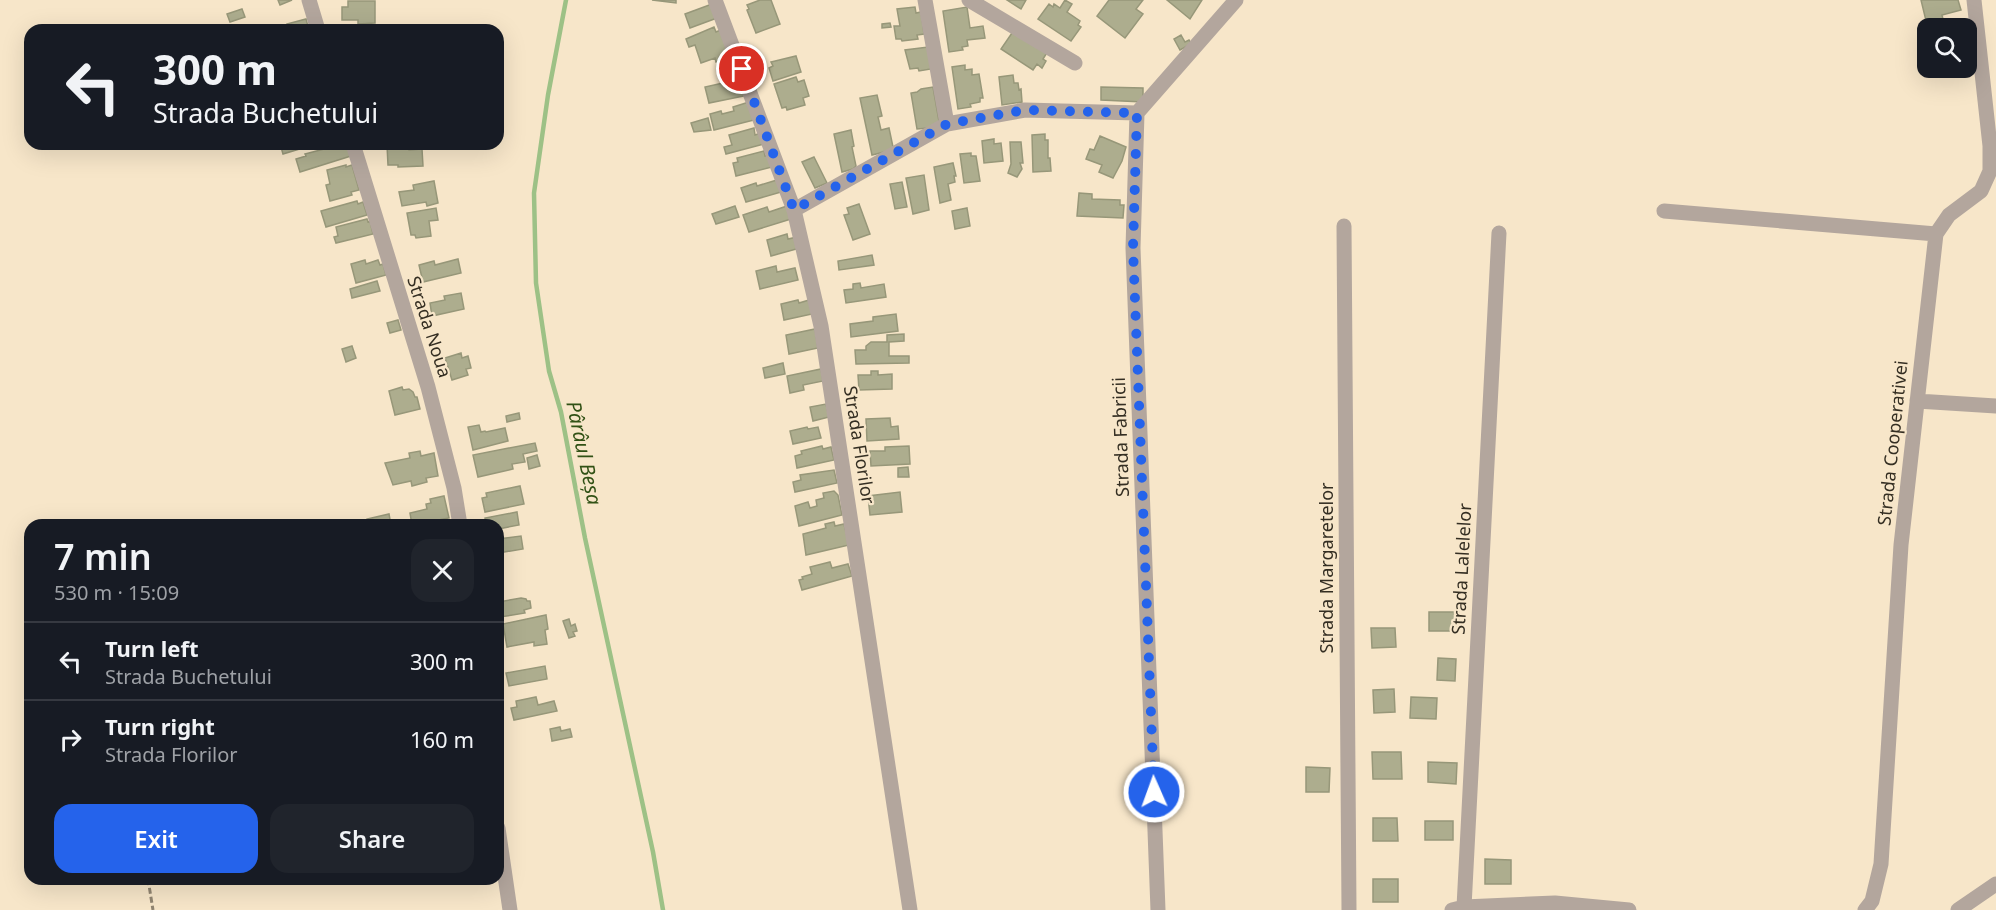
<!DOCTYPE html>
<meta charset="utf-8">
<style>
:root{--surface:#171b24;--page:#20242c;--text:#f1f3f6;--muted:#9ea1a6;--line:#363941;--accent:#2563eb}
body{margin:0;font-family:"Noto Sans",sans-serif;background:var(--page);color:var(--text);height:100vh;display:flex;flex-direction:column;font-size:22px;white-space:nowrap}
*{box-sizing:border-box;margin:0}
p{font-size:20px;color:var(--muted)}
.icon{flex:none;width:33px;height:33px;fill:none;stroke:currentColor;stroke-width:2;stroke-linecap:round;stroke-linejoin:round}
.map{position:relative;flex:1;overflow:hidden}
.sheet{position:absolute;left:24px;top:519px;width:480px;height:366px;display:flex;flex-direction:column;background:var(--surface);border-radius:18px;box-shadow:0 6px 24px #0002}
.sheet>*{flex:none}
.top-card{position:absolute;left:24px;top:24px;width:480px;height:126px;border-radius:18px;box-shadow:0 6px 24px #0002;background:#171b24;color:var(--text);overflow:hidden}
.buttons{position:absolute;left:1917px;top:18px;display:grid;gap:12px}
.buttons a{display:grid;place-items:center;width:60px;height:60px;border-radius:12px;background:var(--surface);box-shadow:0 6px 24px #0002;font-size:30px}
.pin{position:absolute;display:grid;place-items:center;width:51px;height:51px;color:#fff;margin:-26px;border:3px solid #fff;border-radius:50%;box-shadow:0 2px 6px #0007}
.me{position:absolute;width:66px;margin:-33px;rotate:358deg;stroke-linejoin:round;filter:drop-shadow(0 0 4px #0008)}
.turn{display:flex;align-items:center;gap:21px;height:126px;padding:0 30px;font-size:27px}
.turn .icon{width:78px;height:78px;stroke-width:2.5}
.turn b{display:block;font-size:42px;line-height:51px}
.round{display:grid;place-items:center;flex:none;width:63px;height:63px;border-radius:18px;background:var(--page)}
.headline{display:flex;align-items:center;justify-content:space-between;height:102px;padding:0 30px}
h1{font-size:36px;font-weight:600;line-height:45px}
.action{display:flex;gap:12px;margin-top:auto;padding:12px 30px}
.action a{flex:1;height:69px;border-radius:18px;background:var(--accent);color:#fff;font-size:24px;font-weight:600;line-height:69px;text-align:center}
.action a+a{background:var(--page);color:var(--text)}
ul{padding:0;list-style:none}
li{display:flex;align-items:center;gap:18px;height:78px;padding:0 30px;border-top:2px solid var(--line)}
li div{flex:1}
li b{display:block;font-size:22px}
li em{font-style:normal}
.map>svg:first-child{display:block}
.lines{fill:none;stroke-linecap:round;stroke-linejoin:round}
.stream{stroke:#9dc186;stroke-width:4.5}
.building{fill:#adad8e;stroke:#979779;stroke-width:1.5}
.path{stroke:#918571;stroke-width:3;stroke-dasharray:6 3;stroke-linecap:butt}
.minor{stroke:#b3a69d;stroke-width:15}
.route{stroke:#2563eb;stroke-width:10;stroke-dasharray:0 18}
.labels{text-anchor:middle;stroke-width:4.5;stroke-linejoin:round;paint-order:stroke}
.street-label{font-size:18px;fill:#342e22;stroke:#f7e6c9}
.water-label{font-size:20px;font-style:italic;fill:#315115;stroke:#f7e6c9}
</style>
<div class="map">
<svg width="1996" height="910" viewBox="0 0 1996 910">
<rect width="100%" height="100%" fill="#f7e6c9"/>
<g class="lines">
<path class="stream" d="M566,0L548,95L534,193L536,283L549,371L561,412L585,538L653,852L663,910"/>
</g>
<path class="building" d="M278,0H292L280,5Z
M652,0H676V3Z
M760,0H771L780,24L756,33L747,10L749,9L747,5Z
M1007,0H1026L1021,9Z
M1065,0L1072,4L1067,12L1080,21L1078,25L1081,27L1071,41L1038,19L1049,4L1053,7L1054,4L1060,8Z
M1109,0H1143L1136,9L1143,14L1125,38L1097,16Z
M1167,0H1202L1190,19Z
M1921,0H1958L1961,10L1942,15L1945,28L1928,29Z
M348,1H375V23L358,24V20H342V7H348Z
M712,4L717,18L690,28L685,14Z
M915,7L916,13L921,12L924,34L917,35L918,39L902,41L901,39H896L894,26H900L897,9Z
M967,7L970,28L983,26L985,38L967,40L968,46L962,47L963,50L949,52L943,11Z
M242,9L245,17L230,22L227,14Z
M306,19L309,30H289L287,24Z
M890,23L891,27L882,28V24Z
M714,27L716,32L723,29L732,52L726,54L727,58L716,62L715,58L701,63L695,45L689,47L686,39Z
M1014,30L1048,51L1043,59L1046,61L1042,68L1037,64L1033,70L1001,49Z
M1181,35L1185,42L1189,40L1191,44L1180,50L1174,39Z
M928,47L931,69L919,71L918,68L910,69L905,50Z
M796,56L801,72L773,81L769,68L773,66L771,62Z
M965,65V70L972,69V75L979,74L983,98H980V102L970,104L971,107L958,109L952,67Z
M1013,75L1014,83H1018L1019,90L1021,89L1022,102L1002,105L999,77Z
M796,77L798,82L804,80L809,96L803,98L805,105L787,110L786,107L782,108L774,84Z
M741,79L744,96L709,103L705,87Z
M933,87L940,127L917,129L911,93L917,92L921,89Z
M1101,87L1143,88V102L1101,100Z
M877,95L882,116L878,117L881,130L889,128L893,147L892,150L872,155L860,98Z
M749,102L754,120L714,130L710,114L721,111L722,114L734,111L733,107Z
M708,118L711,130L694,132L691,123Z
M754,128L755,135L761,133L764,144L726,154L724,147L732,145L729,135Z
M851,130L854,146L852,147L856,166L853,169L842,172L834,134Z
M1045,134V140H1048V158H1050L1051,171L1033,172L1032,135Z
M1100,136L1126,147L1122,161L1113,178L1099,172L1102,165L1086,159L1090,149L1094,150Z
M994,139V144L1001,143L1003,161L984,163L982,141Z
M1010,142H1021L1023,163H1020L1022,169L1017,177L1008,173L1011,164Z
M290,144H316L283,154L281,147Z
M343,144H347L351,156L300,172L296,159L306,156L305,154Z
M402,144V146H408L409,150L422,149L423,166L398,167V165H388L387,145Z
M764,151L765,156L769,155L772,167L736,176L733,163L738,162L737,158Z
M971,153V156H976L980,181L964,183L960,154Z
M814,157L827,183L815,188L802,162Z
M953,163L956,176H954L955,182L948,184L951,200L940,203L934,167Z
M346,165V167L352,165L359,190L351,192L352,195L330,201L326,185L330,184L327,170Z
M924,175L929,210L913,214L906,178Z
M777,180L781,192L746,202L741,188L756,183L757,186Z
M434,181L438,203L427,206L426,202L402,206L399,192L414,190L413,185Z
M902,182L907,207L895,209L890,184Z
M1079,193L1092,194V199L1120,200V205H1124L1123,218L1077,216Z
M357,201L358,204L363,202L367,215L326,227L321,211Z
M859,204L870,234L853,240L844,215L849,214L847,208Z
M735,206L739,217L716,224L712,214Z
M787,206L791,219L749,232L743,215L767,207L769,212Z
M436,208L438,220L429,221L431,236L416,238L415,235H411L407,213Z
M967,208L970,226L955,229L952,211Z
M367,219L368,222L370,221L373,234L336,243L334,237L338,236L336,227Z
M787,234L788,239L797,237L800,248L771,256L767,240Z
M872,255L874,265L839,270L838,261Z
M458,259L461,273L423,282L419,265L434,261L435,265Z
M365,260L366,264L378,260L380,265L383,264L386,275L356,283L351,264Z
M776,266L777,272L795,268L798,280L760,289L756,271Z
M377,281L380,291L352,298L350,289Z
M860,283L861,288L884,284L886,297L846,303L844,290L853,289V284Z
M461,293L464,309L432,316L430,303L445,300L444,296Z
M798,300L799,303L809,300L812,314L784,320L781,304Z
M896,314L898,331L851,337L850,324L873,321V317Z
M398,320L401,330L390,333L387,323Z
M815,329L818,348L789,354L786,335Z
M904,334V341L889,342V356H909V363L856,364L855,350H866V346L871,342H887V335Z
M352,346L356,358L346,362L342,349Z
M461,353L462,358L468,356L471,368L466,369L468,375L452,380L445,358Z
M783,363L785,374L765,378L763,368Z
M821,369L823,381L803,385L804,390L790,393L787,376Z
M871,371H878V375L892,374V389L859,390L858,375H871Z
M402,387L403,390L409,389L413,392L415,397H417L420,409L395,415L389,391Z
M826,404L829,417L813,421L810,407Z
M519,413L520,419L507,422L506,416Z
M890,418L891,427L898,426L899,439L867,441L866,419Z
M479,425L481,432L485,431L486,432L505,428L508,441L473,450L468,427Z
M807,427L808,429L818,427L821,438L793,444L790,431Z
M535,443L537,451L523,454L525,462L512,464L513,469L478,477L473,455Z
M822,446L823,449L831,447L834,460L797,468L795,456L802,454L801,451Z
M909,446L910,464L871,466L870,451H885V447Z
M420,451L421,456L434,453L438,476L426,478L427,482L412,486L411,481L393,485L385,463L410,458L409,453Z
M537,455L540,466L529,469L527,458Z
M908,467L909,477H898V468Z
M834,470L837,483L795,492L793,482L801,480L800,475Z
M520,486L524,504L485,512L482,498L487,497L486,493Z
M834,491L838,495L842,515L799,526L795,506L808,502L810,508L817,506L816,500L824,498L823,493Z
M900,492L902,512L870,515L868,496Z
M444,496L449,518L412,525L410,513L427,509L426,504L431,503L430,499Z
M517,512L519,525L498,529V525H486L485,518Z
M389,514L391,525H368L367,519Z
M834,522L835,526L844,524L849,545L806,555L803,534L826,528L825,524Z
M521,536L523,549L498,553V539Z
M830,562L832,568L848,564L852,576L802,590L799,580L803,579L802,577L812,574L810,567Z
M521,598L526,599L527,601H530L531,608L524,610L525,613L500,617L498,602Z
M1429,612H1459V631H1429Z
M546,615L548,629L545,630L547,644L534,646V642L507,647L503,624Z
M569,619L571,626L575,624L577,631L573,632L575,636L569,638L563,621Z
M1371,628H1395L1396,647L1372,648Z
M1438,658L1456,659L1455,681L1437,680Z
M545,666L547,679L509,686L506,673Z
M1394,689L1395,712L1374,713L1373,690Z
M536,697L538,705L554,701L557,711L514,720L511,708L517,707L516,701Z
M1411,697L1437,698L1436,719L1410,718Z
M560,727L561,731L570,729L572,737L552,741L550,729Z
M1372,752H1401L1402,779H1373Z
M1428,762L1457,763L1456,784L1428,782Z
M1306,767L1330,768L1329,792H1306Z
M1373,818H1397L1398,841H1373Z
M1425,821H1453V840H1425Z
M1485,859L1511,860V884H1485Z
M1373,879H1398V902H1373Z"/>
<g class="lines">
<path class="path" d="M148,879L153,910"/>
<path class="minor" d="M309,0L318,30
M715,0L794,210L821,326L910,910
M925,0L947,124
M969,0L1075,63
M353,144L428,387L454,488L460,525
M794,210L947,124L1025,110L1137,113
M1664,211L1936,234
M1344,226L1349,910
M1917,401L1996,406
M498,828L510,910
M1464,907L1499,233
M1158,910L1133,248L1137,113L1236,0
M1452,910L1464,907L1555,903L1629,910
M1865,910L1872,901L1881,864L1901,545L1936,234L1949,215L1981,191L1990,171V146L1974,0
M1958,910L1996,884"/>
</g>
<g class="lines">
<path class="route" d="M742,69L794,210L947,124L1025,110L1137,113L1133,248L1154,792"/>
</g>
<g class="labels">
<g class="street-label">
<text transform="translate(429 327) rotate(72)" y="6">Strada Noua</text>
<text transform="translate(1121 437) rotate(-92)" y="6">Strada Fabricii</text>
<text transform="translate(1893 443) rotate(-84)" y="6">Strada Cooperativei</text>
<text transform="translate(859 445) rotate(81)" y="6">Strada Florilor</text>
<text transform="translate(1327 568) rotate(-90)" y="6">Strada Margaretelor</text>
<text transform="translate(1462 569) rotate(-87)" y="6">Strada Lalelelor</text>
</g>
<g class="water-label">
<text transform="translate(584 453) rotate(78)" y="7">Pârâul Beșa</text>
</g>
</g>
</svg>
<div class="buttons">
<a><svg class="icon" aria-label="search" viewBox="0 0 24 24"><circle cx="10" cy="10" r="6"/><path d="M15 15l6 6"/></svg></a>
</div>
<div class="pin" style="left:742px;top:69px;background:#d93025"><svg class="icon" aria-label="arrive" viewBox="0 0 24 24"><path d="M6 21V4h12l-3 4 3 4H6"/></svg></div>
<svg class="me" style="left:1154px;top:792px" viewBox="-20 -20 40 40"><circle r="17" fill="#2563eb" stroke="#fff" stroke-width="3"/><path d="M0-11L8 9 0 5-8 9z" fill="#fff"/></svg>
<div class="top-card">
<div class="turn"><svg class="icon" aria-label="left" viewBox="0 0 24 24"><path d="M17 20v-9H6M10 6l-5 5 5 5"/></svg><div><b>300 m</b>Strada Buchetului</div></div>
</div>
<section class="sheet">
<div class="headline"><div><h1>7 min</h1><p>530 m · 15:09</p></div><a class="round"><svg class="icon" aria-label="close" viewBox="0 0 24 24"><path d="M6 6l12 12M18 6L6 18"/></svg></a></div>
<ul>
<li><svg class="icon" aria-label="left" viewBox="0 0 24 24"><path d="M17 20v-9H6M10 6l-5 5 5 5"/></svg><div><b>Turn left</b><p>Strada Buchetului</p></div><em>300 m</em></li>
<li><svg class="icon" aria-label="right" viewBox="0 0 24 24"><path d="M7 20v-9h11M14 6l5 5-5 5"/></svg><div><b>Turn right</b><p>Strada Florilor</p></div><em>160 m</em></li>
</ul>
<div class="action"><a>Exit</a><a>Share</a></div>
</section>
</div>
